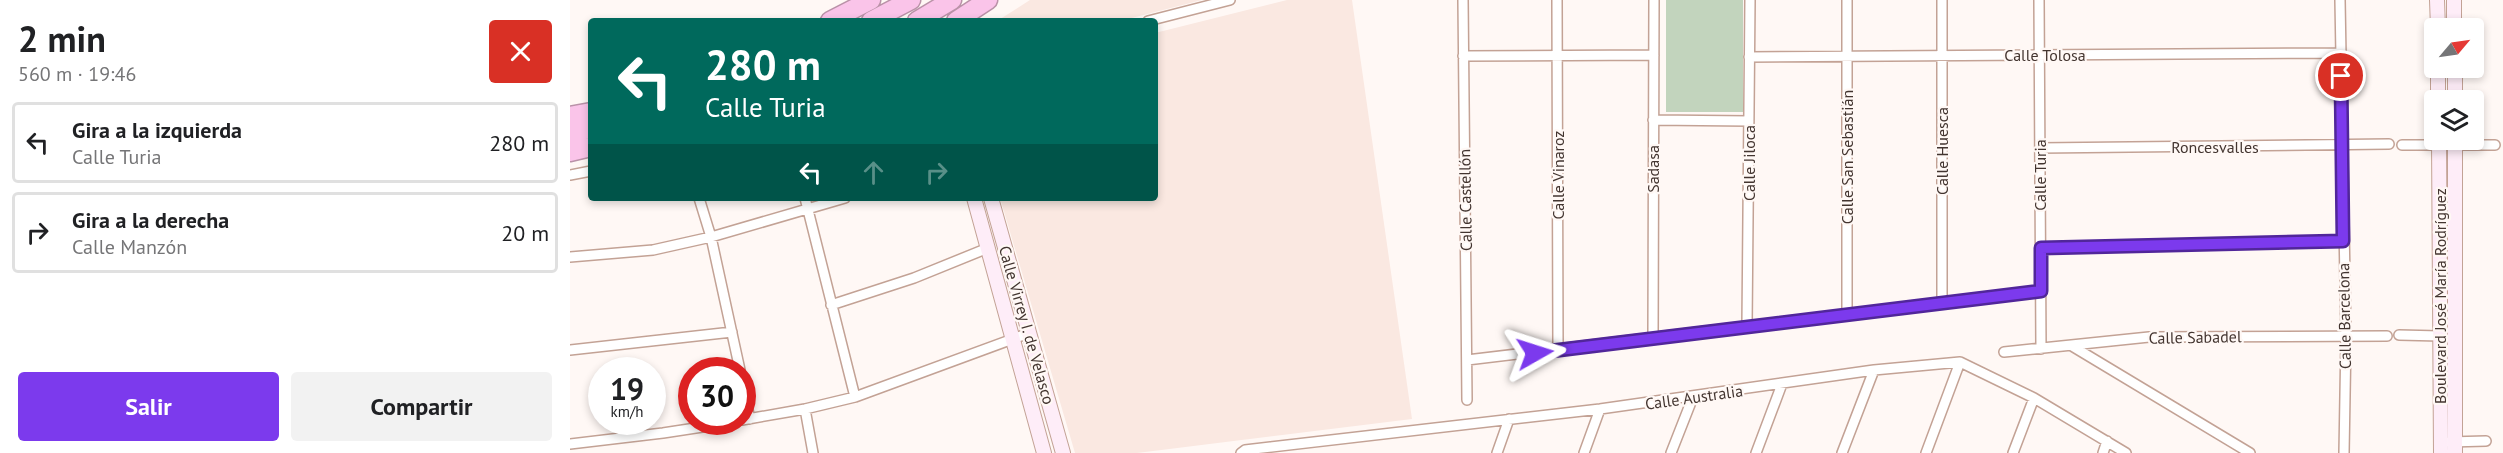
<!DOCTYPE html>
<html lang="es">
<meta charset="utf-8">
<style>
:root{--surface:#fff;--page:#f2f2f2;--text:#202124;--muted:#757577;--line:#e0e0e0;--accent:#7c3aed}
body{margin:0;font-family:"PT Sans",sans-serif;background:var(--page);color:var(--text);height:100vh;display:flex;flex-direction:column;font-size:22px;white-space:nowrap}
*{box-sizing:border-box;margin:0}
p{font-size:20px;color:var(--muted)}
.icon{flex:none;width:33px;height:33px;fill:none;stroke:currentColor;stroke-width:2;stroke-linecap:round;stroke-linejoin:round}
.map{position:relative;flex:1;overflow:hidden}
.sheet{display:flex;flex-direction:column;background:var(--surface);width:570px}
.sheet>*{flex:none}
.hud{position:absolute;left:18px;top:18px;width:570px;height:183px;border-radius:6px;box-shadow:0 3px 9px #0003;background:#00695c;color:#fff;overflow:hidden}
.needle{width:39px;rotate:61deg}
.fabs{position:absolute;left:1854px;top:18px;display:grid;gap:12px}
.fabs a{display:grid;place-items:center;width:60px;height:60px;border-radius:6px;background:var(--surface);box-shadow:0 3px 9px #0003;font-size:30px}
.speed{position:absolute;left:18px;top:357px;display:flex;gap:12px;font-size:30px;font-weight:700;text-align:center}
.speed>*{display:grid;place-content:center;width:78px;height:78px;border-radius:50%;background:var(--surface);box-shadow:0 3px 9px #0003;line-height:1}
.speed small{font-size:15px;font-weight:400}
.speed .limit{border:9px solid #d22;background:#fff;color:#111}
.pin{position:absolute;display:grid;place-items:center;width:51px;height:51px;color:#fff;margin:-26px;border:3px solid #fff;border-radius:50%;box-shadow:0 2px 6px #0007}
.me{position:absolute;width:66px;margin:-33px;rotate:84deg;stroke-linejoin:round;filter:drop-shadow(0 0 4px #0008)}
.turn{display:flex;align-items:center;gap:21px;height:126px;padding:0 18px;font-size:27px}
.turn .icon{width:78px;height:78px;stroke-width:2.5}
.turn b{display:block;font-size:42px;line-height:51px}
.lanes{display:flex;align-items:center;height:57px;padding:0 18px;background:#0003;justify-content:center;gap:30px;direction:ltr}
.lanes .off{opacity:.35}
.round{display:grid;place-items:center;flex:none;width:63px;height:63px;border-radius:6px;background:var(--page)}
.head{display:flex;align-items:center;justify-content:space-between;height:102px;padding:0 18px}
h1{font-size:36px;font-weight:700;line-height:45px}
.primary-button{display:flex;gap:12px;margin-top:auto;padding:12px 18px}
.primary-button a{flex:1;height:69px;border-radius:6px;background:var(--accent);color:#fff;font-size:24px;font-weight:700;line-height:69px;text-align:center}
.primary-button a+a{background:var(--page);color:var(--text)}
ul{padding:0;list-style:none}
li{display:flex;align-items:center;gap:18px;height:81px;margin:0 12px 9px;padding:0 6px;border:3px solid var(--line);border-radius:6px}
li div{flex:1}
li b{display:block;font-size:22px}
li em{font-style:normal}
main{display:flex;flex:1;min-height:0}
.map>svg:first-child{display:block}
.built{fill:#fae8e1}
.green{fill:#c2d4bd}
.lines{fill:none;stroke-linecap:round;stroke-linejoin:round}
.street-casing{stroke:#c3a295;stroke-width:12}
.secondary-casing{stroke:#c3a295;stroke-width:16}
.highway-casing{stroke:#ba92a8;stroke-width:21}
.street{stroke:#fff;stroke-width:9}
.secondary{stroke:#feedf8;stroke-width:14}
.highway{stroke:#fac4e9;stroke-width:18}
.route-casing{stroke:#51269a;stroke-width:15}
.route{stroke:#7c3aed;stroke-width:10}
.labels{text-anchor:middle;stroke-width:4.5;stroke-linejoin:round;paint-order:stroke}
.street-label{font-size:16px;fill:#433530;stroke:#fff8f5}
</style>
<main>
<section class="sheet">
<div class="head"><div><h1>2 min</h1><p>560 m · 19:46</p></div><a class="round" style="background:#d93025;color:#fff"><svg class="icon" aria-label="close" viewBox="0 0 24 24"><path d="M6 6l12 12M18 6L6 18"/></svg></a></div>
<ul>
<li><svg class="icon" aria-label="left" viewBox="0 0 24 24"><path d="M17 20v-9H6M10 6l-5 5 5 5"/></svg><div><b>Gira a la izquierda</b><p>Calle Turia</p></div><em>280 m</em></li>
<li><svg class="icon" aria-label="right" viewBox="0 0 24 24"><path d="M7 20v-9h11M14 6l5 5-5 5"/></svg><div><b>Gira a la derecha</b><p>Calle Manzón</p></div><em>20 m</em></li>
</ul>
<div class="primary-button"><a>Salir</a><a>Compartir</a></div>
</section>
<div class="map">
<svg width="1933" height="453" viewBox="0 0 1933 453">
<rect width="100%" height="100%" fill="#fff8f5"/>
<path class="built" d="M460,0H632L550,21H427Z
M717,0H782L842,419L567,453H505L430,198H585V33Z"/>
<path class="green" d="M1096,0H1173V112H1096Z"/>
<g class="lines">
<g class="street-casing">
<path id="street" d="M893,0L897,400
M987,0L988,351
M1469,0L1471,349
M1770,0L1776,337L1774,453
M578,21L660,0
M893,56L1084,55
M1179,57L1770,53
M1083,120L1179,121
M1832,145H1925
M1470,148L1819,144
M0,175L21,171
M129,198L141,237L170,370
M235,198L285,397
M1471,248L1773,241
M0,257L83,250L141,237L275,198
M1372,303V0
M261,305L344,278L418,248
M1277,313V0
M1177,326L1180,0
M1829,335L1870,336
M1083,338L1084,0
M1502,346L1680,453
M0,350L162,332
M1434,352L1579,337L1817,336
M897,360L1471,291
M172,384L180,419
M235,409L243,453
M172,420L235,409L285,397L459,333
M1879,442L1916,441
M0,444L93,433L165,422
M671,453L675,450L1030,409L1304,370L1390,362L1464,398L1556,453
M927,453L939,419
M1014,453L1030,409
M1101,453L1123,397
M1186,453L1212,384
M1272,453L1304,370
M1356,453L1390,362
M1443,453L1464,398
M1533,453L1537,441"/>
</g>
<g class="secondary-casing">
<path id="secondary" d="M1867,0L1868,28
M1884,0V28
M1868,68V100
M1885,68V100
M1869,140L1871,453
M1885,140V453
M404,198L474,453
M421,198L493,453"/>
</g>
<g class="highway-casing">
<path id="highway" d="M260,21L301,0
M301,21L341,0
M347,21L382,0
M386,21L418,0
M0,116L21,112
M0,134L21,128
M0,152L21,147"/>
</g>
<use href="#street" class="street"/>
<use href="#secondary" class="secondary"/>
<use href="#highway" class="highway"/>
</g>
<g class="lines">
<g class="route-casing">
<path id="route" d="M965,353L1471,291V248L1773,241L1771,76"/>
</g>
<use href="#route" class="route"/>
</g>
<g class="labels">
<g class="street-label">
<text x="1475" y="61">Calle Tolosa</text>
<text x="1645" y="153">Roncesvalles</text>
<text transform="translate(1372 151) rotate(-90)" y="6">Calle Huesca</text>
<text transform="translate(1277 157) rotate(-90)" y="6">Calle San Sebastián</text>
<text transform="translate(1179 163) rotate(-90)" y="6">Calle Jiloca</text>
<text transform="translate(1083 169) rotate(-90)" y="6">Sadasa</text>
<text transform="translate(988 175) rotate(-90)" y="6">Calle Vinaroz</text>
<text transform="translate(1470 175) rotate(-90)" y="6">Calle Turia</text>
<text transform="translate(895 200) rotate(-91)" y="6">Calle Castellón</text>
<text transform="translate(1870 296) rotate(-90)" y="6">Boulevard José María Rodríguez</text>
<text transform="translate(1774 316) rotate(-91)" y="6">Calle Barcelona</text>
<text transform="translate(457 325) rotate(74)" y="6">Calle Virrey I. de Velasco</text>
<text transform="translate(1625 337) rotate(-1)" y="6">Calle Sabadel</text>
<text transform="translate(1124 397) rotate(-8)" y="6">Calle Australia</text>
</g>
</g>
</svg>
<div class="fabs">
<a><svg class="needle" viewBox="-14 -14 28 28"><path d="M0-13l5 13h-10z" fill="#e53935"/><path d="M0 13l5-13h-10z" fill="#757577"/></svg></a>
<a><svg class="icon" aria-label="layers" viewBox="0 0 24 24"><path d="M12 4l9 5-9 5-9-5zM3 14l9 5 9-5"/></svg></a>
</div>
<div class="speed"><div>19<small>km/h</small></div><div class="limit">30</div></div>
<div class="pin" style="left:1771px;top:76px;background:#d93025"><svg class="icon" aria-label="arrive" viewBox="0 0 24 24"><path d="M6 21V4h12l-3 4 3 4H6"/></svg></div>
<svg class="me" style="left:965px;top:353px" viewBox="-20 -20 40 40"><path d="M0-17L14 15 0 8-14 15z" fill="#7c3aed" stroke="#fff" stroke-width="4"/></svg>
<div class="hud">
<div class="turn"><svg class="icon" aria-label="left" viewBox="0 0 24 24"><path d="M17 20v-9H6M10 6l-5 5 5 5"/></svg><div><b>280 m</b>Calle Turia</div></div>
<div class="lanes"><svg class="icon" aria-label="left" viewBox="0 0 24 24"><path d="M17 20v-9H6M10 6l-5 5 5 5"/></svg><svg class="icon off" aria-label="ahead" viewBox="0 0 24 24"><path d="M12 20V5M6 11l6-6 6 6"/></svg><svg class="icon off" aria-label="right" viewBox="0 0 24 24"><path d="M7 20v-9h11M14 6l5 5-5 5"/></svg></div>
</div>
</div>
</main>
